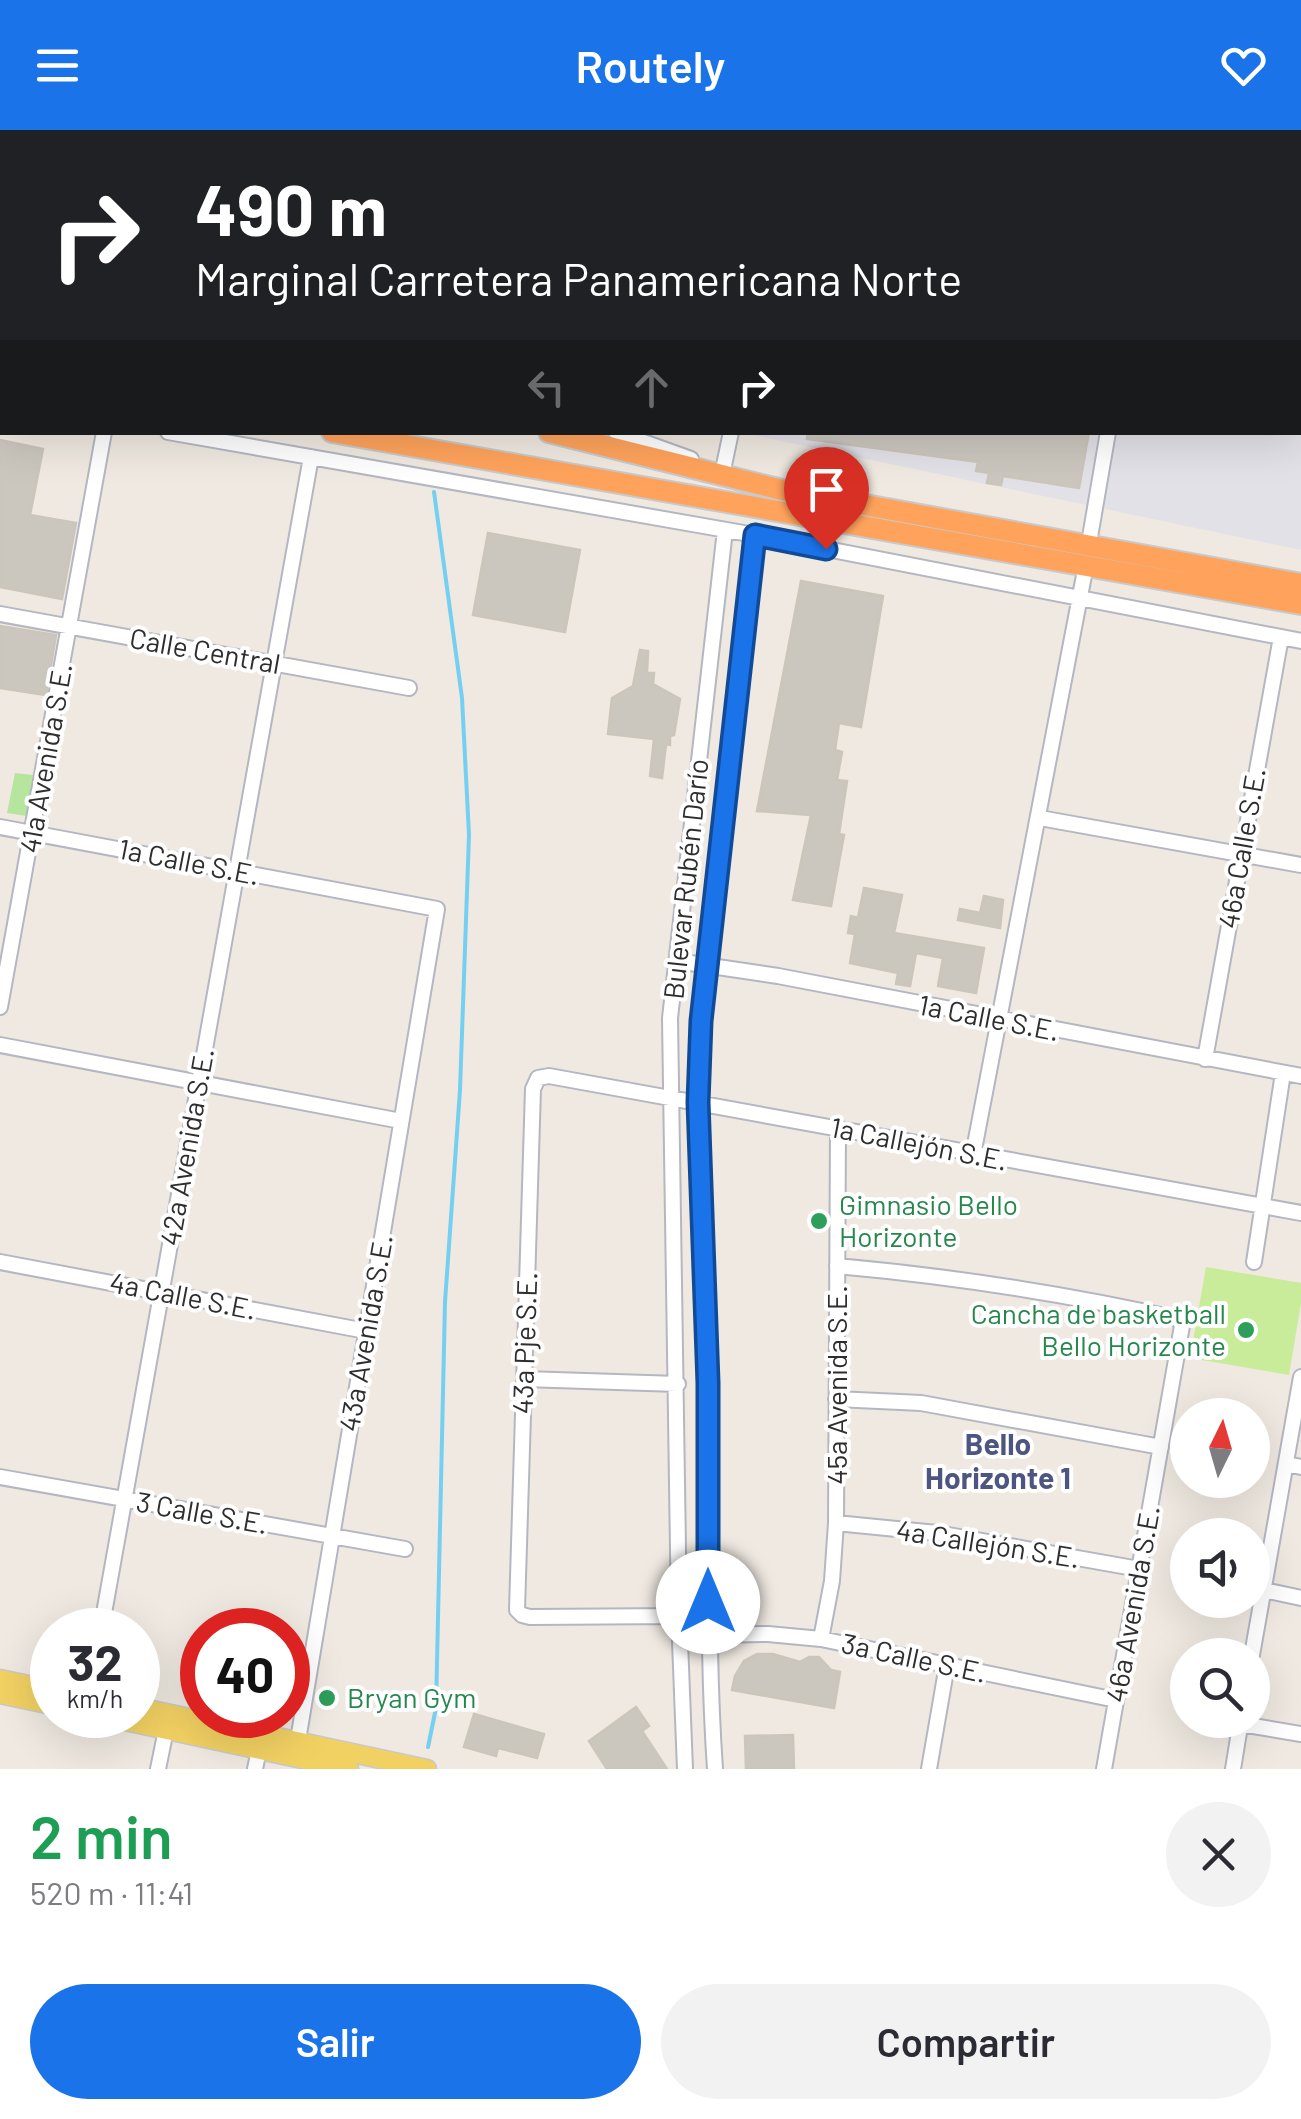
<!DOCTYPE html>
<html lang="es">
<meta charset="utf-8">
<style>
:root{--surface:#fff;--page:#f2f2f3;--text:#2b2b33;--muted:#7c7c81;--accent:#1a73e8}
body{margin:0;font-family:Barlow,sans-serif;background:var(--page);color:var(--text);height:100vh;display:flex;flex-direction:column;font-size:38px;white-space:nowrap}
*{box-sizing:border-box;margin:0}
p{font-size:32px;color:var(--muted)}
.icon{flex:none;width:55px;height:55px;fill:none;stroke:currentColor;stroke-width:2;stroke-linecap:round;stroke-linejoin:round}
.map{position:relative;height:1639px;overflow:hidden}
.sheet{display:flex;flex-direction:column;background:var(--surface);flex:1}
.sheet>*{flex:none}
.banner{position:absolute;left:0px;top:0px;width:1302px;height:305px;box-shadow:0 10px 40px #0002;background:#202124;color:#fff;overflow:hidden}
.needle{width:65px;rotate:5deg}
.fabs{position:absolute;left:1170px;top:1268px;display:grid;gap:20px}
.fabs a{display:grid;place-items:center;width:100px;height:100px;border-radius:50%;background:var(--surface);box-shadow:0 10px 40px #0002;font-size:50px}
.speed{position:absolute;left:30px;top:1478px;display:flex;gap:20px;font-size:50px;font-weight:700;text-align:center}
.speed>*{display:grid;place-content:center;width:130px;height:130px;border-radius:50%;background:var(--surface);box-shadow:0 10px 40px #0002;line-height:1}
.speed small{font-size:25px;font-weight:400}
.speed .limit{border:15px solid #d22;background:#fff;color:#111}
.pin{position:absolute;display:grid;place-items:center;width:85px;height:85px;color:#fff;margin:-102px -42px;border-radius:50% 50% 50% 0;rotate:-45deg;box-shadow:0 0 10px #0007}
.pin .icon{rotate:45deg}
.me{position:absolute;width:110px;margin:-55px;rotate:0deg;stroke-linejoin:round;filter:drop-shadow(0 0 8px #0008)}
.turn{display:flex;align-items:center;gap:35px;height:210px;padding:0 30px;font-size:45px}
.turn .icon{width:130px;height:130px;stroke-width:2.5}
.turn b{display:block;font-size:70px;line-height:85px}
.lanes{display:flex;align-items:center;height:95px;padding:0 30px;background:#0003;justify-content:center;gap:50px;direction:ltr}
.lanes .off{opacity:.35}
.round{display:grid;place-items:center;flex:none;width:105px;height:105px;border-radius:52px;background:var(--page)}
.overview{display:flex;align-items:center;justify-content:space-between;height:170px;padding:0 30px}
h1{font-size:60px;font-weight:600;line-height:75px;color:#1e9e55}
.cta{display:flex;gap:20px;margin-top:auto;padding:20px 30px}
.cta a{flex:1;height:115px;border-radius:60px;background:var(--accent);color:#fff;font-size:40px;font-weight:600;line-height:115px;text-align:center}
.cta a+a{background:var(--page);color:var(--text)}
header{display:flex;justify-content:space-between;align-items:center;height:130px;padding:0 30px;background:var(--accent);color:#fff;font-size:45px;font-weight:600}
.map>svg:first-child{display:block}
.industrial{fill:#e3e1e8}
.green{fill:#b6e59e}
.pitch{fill:#c9ec9a}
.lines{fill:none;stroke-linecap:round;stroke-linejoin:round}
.stream{stroke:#75cff0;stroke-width:4}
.building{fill:#cbc7bf;stroke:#cbc5ba;stroke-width:2.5}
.minor-casing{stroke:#b4b7c1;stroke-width:18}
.major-casing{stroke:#c9c9c9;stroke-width:21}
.highway-casing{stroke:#c9c9c9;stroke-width:24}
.minor{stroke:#fff;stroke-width:14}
.major{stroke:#f2d163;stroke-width:18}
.highway{stroke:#ffa35c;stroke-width:20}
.route-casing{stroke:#114b97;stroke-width:25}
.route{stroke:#1a73e8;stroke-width:18}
.leisure-dot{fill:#2e9e5b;stroke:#fff;stroke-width:4}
.labels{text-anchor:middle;stroke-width:8;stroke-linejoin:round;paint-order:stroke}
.street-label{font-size:28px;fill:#2e2e2e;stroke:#fff}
.leisure-label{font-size:28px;fill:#27864d;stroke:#fff;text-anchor:start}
.neighbourhood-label{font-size:30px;font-weight:bold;fill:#4d5680;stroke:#fff}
</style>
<header><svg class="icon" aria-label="menu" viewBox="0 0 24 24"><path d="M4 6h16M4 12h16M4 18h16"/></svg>Routely<svg class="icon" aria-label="heart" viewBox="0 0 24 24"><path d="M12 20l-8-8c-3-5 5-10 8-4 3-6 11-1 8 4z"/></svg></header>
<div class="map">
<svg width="1301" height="1639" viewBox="0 0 1301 1639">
<rect width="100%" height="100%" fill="#efe9e1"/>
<path class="industrial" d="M388,0H1301V420L743,303L1300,302V2Z"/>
<path class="green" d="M15,643L33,645L27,686L7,683Z"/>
<path class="pitch" d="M1206,1137L1301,1153V1173L1289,1245L1190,1228Z"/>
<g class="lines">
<path class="stream" d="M380,0V2
M428,1617L436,1578L445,1172L460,960L469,705L462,568L434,362"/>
</g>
<path class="building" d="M808,302H1089L1079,358L1003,346L1001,355L987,353L989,343L976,341L978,332L807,309Z
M0,310L43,319L30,385L76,393L62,469L0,457Z
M488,403L580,420L565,502L473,485Z
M801,451L883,466L861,597L839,593L835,620L842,622L837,650L847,651L839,704L844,705L831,776L793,770L811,685L757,681Z
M0,496L56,505L46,565L0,558Z
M640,520L648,521L647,543H654L653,554L680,569L674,605L670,606V615L666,614L662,648L650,646L654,609L608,604L612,568L633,556Z
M864,758L902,765L894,803L984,818L976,863L938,856L943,828L916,823L910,856L896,854L898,843L850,833L855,804L848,803L851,786L858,788Z
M984,766L1003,770L1000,798L958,790L960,779L980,783Z
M757,1524H773L800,1532L809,1527H819L831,1540L840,1542L834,1578L732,1560L735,1546L744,1531Z
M636,1577L649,1596L642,1601L667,1639H607L589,1611Z
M474,1584L544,1604L537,1628L498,1618L496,1626L464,1617Z
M793,1605L794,1639H746L745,1606Z"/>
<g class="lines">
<g class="minor-casing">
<path id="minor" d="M187,2V0
M776,2V0
M1159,2V0
M1300,33L1301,34
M0,41L2,42
M0,182H2
M0,264L2,263
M168,302L755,405L1301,511
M616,302L691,329
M723,340L731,302
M1089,413L1108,302
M0,484L409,558
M1040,688L1301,735
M0,697L437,779L296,1622
M677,831L778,846L1301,946
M0,877L104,302
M0,915L401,991
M1205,929L1281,507
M973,1025L1086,435
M0,1132L366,1201
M1254,1132L1283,943
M837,1136C958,1147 1064,1163 1183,1190L1104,1639
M524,1249L678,1254
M836,1269L921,1273L1161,1317
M1286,1334L1301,1337
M0,1347L405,1419
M836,1393L937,1403L1139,1439
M1264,1460L1301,1468
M679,1486L530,1487L522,1485L517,1480L533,959L538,948L549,946L1301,1083
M101,1500L311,327
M709,1505L768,1504L821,1509L1116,1570
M821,1509L832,1451L836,1393L838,999
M1252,1525L1301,1247
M1241,1594L1301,1604
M158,1639L166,1600
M255,1639L261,1610
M685,1639L679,1486L670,888L725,400
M715,1639C706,1509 711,1380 708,1250C706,1130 697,1011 701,891L755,405
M929,1639L947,1535
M1233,1639L1241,1590"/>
</g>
<g class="major-casing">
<path id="major" d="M0,1549L52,1560
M0,1564L52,1575
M138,1577L427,1639
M97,1585L349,1639"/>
</g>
<g class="highway-casing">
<path id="highway" d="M0,201H2
M0,243H2
M332,302L1301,474
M549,302L782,360L1301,454"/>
</g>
<use href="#minor" class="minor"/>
<use href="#major" class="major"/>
<use href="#highway" class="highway"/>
</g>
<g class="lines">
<g class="route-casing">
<path id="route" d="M708,1472V1253L698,972L701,891L755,405L826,419"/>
</g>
<use href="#route" class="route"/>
</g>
<g class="leisure-dot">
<circle cx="819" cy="1091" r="10"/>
<circle cx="1246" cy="1200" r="10"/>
<circle cx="327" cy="1568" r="10"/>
</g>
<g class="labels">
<g class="street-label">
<text transform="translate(205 521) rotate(10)" y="10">Calle Central</text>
<text transform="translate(46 628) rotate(-80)" y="10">41a Avenida S.E.</text>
<text transform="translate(1242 718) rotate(-80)" y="10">46a Calle S.E.</text>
<text transform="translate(189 732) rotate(11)" y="10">1a Calle S.E.</text>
<text transform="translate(686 749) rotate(-84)" y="10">Bulevar Rubén Darío</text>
<text transform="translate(989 888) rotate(11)" y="10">1a Calle S.E.</text>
<text transform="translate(919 1014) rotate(11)" y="10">1a Callejón S.E.</text>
<text transform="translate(187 1017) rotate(-80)" y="10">42a Avenida S.E.</text>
<text transform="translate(183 1166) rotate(11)" y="10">4a Calle S.E.</text>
<text transform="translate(366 1203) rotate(-80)" y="10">43a Avenida S.E.</text>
<text transform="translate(525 1213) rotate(-88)" y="10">43a Pje S.E.</text>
<text transform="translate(837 1255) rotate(-90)" y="10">45a Avenida S.E.</text>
<text transform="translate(202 1383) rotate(10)" y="10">3 Calle S.E.</text>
<text transform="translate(988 1414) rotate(9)" y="10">4a Callejón S.E.</text>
<text transform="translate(1133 1474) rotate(-80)" y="10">46a Avenida S.E.</text>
<text transform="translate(914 1528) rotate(12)" y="10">3a Calle S.E.</text>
</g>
<g class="leisure-label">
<text x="839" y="1085">Gimnasio Bello<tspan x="839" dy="32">Horizonte</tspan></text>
<text x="1226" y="1194" text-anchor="end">Cancha de basketball<tspan x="1226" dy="32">Bello Horizonte</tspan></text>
<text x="347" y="1578">Bryan Gym</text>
</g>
<g class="neighbourhood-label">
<text x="998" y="1325">Bello<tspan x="998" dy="34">Horizonte 1</tspan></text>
</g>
</g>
</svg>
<div class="fabs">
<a><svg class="needle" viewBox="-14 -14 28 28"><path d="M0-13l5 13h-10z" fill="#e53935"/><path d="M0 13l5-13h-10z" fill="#7c7c81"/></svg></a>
<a><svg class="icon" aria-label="sound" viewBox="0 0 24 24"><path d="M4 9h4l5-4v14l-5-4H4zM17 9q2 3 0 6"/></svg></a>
<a><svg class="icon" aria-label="search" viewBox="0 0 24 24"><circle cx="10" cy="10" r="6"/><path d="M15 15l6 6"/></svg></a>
</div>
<div class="speed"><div>32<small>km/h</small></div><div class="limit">40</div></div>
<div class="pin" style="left:826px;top:419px;background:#d93025"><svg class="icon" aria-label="arrive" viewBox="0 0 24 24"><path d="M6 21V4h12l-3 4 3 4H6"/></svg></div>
<svg class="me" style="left:708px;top:1472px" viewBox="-20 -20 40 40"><circle r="19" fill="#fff"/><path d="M0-13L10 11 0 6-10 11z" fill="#1a73e8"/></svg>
<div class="banner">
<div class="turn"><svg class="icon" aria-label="right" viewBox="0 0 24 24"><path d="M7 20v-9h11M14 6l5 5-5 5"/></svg><div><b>490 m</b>Marginal Carretera Panamericana Norte</div></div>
<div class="lanes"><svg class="icon off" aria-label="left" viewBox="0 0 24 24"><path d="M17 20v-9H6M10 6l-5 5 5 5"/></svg><svg class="icon off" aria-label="ahead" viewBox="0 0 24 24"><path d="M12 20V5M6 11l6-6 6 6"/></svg><svg class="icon" aria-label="right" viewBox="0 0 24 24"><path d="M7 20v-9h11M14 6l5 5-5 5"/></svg></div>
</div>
</div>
<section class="sheet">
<div class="overview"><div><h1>2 min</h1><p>520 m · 11:41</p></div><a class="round"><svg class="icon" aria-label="close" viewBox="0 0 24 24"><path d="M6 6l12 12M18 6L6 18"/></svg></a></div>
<div class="cta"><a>Salir</a><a>Compartir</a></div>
</section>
